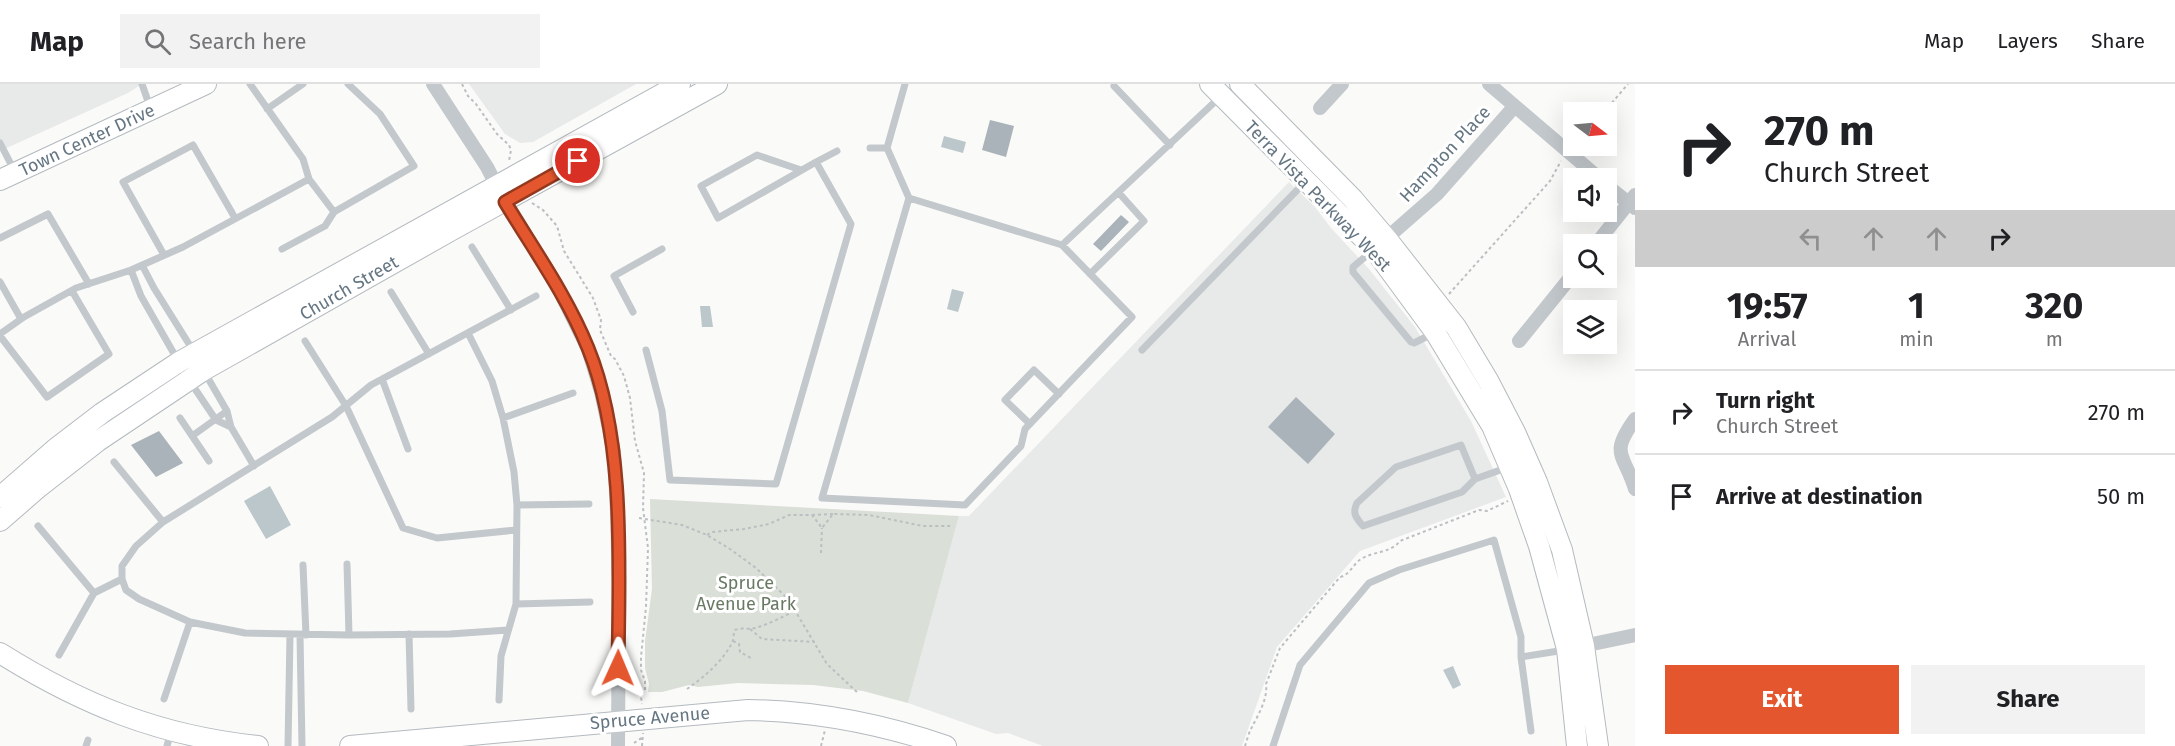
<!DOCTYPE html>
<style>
:root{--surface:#fff;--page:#f2f2f2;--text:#202124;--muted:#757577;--line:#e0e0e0;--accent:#e4572e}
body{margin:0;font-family:"Fira Sans",sans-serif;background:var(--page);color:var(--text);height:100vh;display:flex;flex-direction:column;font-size:22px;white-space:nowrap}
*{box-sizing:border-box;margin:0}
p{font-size:20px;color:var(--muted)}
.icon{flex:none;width:33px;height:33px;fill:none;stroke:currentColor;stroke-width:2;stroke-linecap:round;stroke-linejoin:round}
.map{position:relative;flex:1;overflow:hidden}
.sheet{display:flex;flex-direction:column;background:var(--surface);width:540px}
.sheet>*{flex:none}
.hud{background:#fff;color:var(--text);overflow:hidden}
.needle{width:39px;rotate:106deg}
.buttons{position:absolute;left:1563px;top:18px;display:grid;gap:12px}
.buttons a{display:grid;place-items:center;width:54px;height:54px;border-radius:0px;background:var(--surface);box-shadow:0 6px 24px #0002;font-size:30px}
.pin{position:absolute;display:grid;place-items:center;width:51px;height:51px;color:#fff;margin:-26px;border:3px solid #fff;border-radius:50%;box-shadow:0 2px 6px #0007}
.me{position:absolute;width:66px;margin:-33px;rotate:1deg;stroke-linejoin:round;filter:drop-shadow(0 0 4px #0008)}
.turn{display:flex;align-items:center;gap:21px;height:126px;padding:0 30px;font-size:27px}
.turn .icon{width:78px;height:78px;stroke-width:2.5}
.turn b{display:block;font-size:42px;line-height:51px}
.lanes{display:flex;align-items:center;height:57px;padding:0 30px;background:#0003;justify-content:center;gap:30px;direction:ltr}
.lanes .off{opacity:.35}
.eta{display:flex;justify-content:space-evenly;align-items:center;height:102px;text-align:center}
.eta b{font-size:36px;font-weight:700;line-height:42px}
.cta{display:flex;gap:12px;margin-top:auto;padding:12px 30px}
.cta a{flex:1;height:69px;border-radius:0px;background:var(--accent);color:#fff;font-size:24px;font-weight:700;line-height:69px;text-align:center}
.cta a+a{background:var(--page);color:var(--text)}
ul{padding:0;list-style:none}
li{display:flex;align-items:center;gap:18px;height:84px;padding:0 30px;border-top:2px solid var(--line)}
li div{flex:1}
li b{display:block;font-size:22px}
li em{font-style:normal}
header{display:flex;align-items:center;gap:36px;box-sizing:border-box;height:84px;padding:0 30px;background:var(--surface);border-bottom:2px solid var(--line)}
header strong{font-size:28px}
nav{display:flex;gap:33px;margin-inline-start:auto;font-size:21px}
.search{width:420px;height:54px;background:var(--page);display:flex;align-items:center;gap:15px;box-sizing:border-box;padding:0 21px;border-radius:0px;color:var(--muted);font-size:22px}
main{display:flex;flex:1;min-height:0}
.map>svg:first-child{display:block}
.built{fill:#e8e9e9}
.green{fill:#dadfd7}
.water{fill:#bbc7cb}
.building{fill:#aab3b9}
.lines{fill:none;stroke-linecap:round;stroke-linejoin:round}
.secondary-casing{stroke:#b3babf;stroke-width:22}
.path{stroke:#bbbfc2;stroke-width:2;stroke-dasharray:3 3;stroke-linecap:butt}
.lane{stroke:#c3c8cc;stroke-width:7}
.street{stroke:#c3c8cc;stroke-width:14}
.secondary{stroke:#fff;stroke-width:20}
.route-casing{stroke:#94391e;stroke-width:15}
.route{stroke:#e4572e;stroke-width:10}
.labels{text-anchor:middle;stroke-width:6;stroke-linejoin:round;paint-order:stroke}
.street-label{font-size:18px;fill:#657683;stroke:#fff}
.park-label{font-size:18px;fill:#687a64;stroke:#fff}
</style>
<header>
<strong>Map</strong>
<div class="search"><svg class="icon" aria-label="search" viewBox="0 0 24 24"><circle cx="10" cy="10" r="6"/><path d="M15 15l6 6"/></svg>Search here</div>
<nav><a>Map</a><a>Layers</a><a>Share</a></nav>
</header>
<main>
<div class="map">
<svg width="1635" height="662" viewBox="0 0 1635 662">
<rect width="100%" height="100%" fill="#fafaf8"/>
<path class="built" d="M0,0H142L128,9L0,67Z
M469,0H636L533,58L520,59L505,50Z
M1289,98L1315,123L1331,144L1369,185L1415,243L1471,337L1506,413L1360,467L1277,563L1242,662H1043L1008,649L996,650L908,619L959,432H969Z"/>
<path class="green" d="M650,415L959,432L908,619L863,607L813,601L738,599L698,603L689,601L662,608H648L649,600L645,584V557L652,505Z"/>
<path class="water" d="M944,52L966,58L963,69L941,63Z
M952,205L964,208L958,228L947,225Z
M700,222H710L713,243H702Z
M270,402L291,441L266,455L244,417Z
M1453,582L1461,601L1453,605L1443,586Z"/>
<path class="building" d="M990,36L1014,42L1006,73L982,66Z
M1121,131L1129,138L1101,167L1093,160Z
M1296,313L1335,350L1308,380L1268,343Z
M159,347L183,379L156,393L131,361Z"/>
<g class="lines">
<g class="secondary-casing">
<path id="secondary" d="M1210,0L1374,165L1435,248L1492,342L1519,405L1539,462L1567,565L1577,662
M1240,0L1353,115L1387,155L1456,243L1489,298L1515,348L1537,398L1562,466L1584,562L1598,662
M0,96L206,0
M0,413L55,365L102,329L179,278L680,0
M0,437L39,403L98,357L204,286L452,146L717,0
M0,569C83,621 160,652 258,662
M350,662L748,626C816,627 882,640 946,662"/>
</g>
<path class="path" d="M462,0L468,12L476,20L497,50L509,61L511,66L509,77
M1604,28L1628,0
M532,119L543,126L557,142L564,167L593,214L601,236L600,246L611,272L615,275L624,292L630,314L635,357L644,389L643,424L648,464L646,523L641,573V586L645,597V606L641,613
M1449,210L1550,97L1561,77
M812,431L833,430
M639,434L682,441L707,451L730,465L756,484L788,515L827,580L859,610
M707,451L712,448L744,445L769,440L789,431H812L822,444L833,430L869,431L923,442H950
M821,469L822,444
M750,545L762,555L815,558
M733,557L739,560L740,568L751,574
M633,605L641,613L642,620
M687,605C704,593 722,578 732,559C734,555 733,550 735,546C742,543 748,546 755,544C769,540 783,533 796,526
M634,659L643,653
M642,662L643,649
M821,662L825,646
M1245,662C1247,656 1249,648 1252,643C1258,631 1268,615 1266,600L1280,564L1340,493C1350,491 1353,480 1361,475C1374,467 1391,469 1400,457L1479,426L1487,427L1508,417"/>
<path class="lane" d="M142,0L150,23
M905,0L887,64L909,114L1062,161L1132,233L1025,345L1021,362L965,421L822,414L909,114
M1114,2L1170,61
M267,25L303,0
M0,59L14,86
M870,64H887
M801,86L757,71L701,102L718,134L816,78
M309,95L334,128L414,82L380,30L348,0
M0,154L48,130L89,200
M1062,161L1220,13
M472,163L511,226
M282,165L325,142L334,128
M1372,167L1353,183V188L1411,258L1414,259L1434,249
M164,171L123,98L193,61L235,134
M142,181L154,204L194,268
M131,186L141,212L189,296L216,336L231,343
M1090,190L1144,137L1119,109
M0,198L21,235
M391,208L429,270
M633,228L614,192L662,165
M468,249L492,297L503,334L514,388L517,421L516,520L501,572L499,616
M0,250L24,233L76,204L131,186L183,163L309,95L303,75L250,0
M0,252L47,313L109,270L72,207
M305,257L346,322L403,444L437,454L516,446
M646,266L662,327L670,396L776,400L851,140L816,78L837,67
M1142,266L1305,98
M205,289L227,327L231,343L254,382
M382,295L408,365
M180,334L209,377
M503,334L573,309
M1030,340L1005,316L1034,286L1059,310
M192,352L227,327
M1461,361L1475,395L1462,408L1363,442C1356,434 1352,429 1357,419L1396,383Z
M114,378L163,438
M1475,395L1506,384
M517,421L589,420
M38,442L94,509
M347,480L349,551
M303,481L306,551
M516,520L590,518
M508,546L450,550L349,551L245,549L190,538L139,515L126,506L122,495V482L136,462L163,438L332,333L371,301L536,212
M409,550L411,625
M300,551L302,662
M59,571L94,509L122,495
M1521,573L1565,566
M164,615L190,538
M86,662L88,656
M167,662L171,647
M288,662L290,551
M1273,662L1300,581L1369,499L1399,486L1494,456L1521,553V573L1531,647"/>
<path class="street" d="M433,0L487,83L505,118L555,198L588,265L601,308L614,368L617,428L619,501L618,662
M1489,0L1599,94
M1320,24L1342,0
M1606,101L1635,124
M1380,160L1437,110L1514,23
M1596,160L1635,111
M1519,257L1574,189
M1635,335C1609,371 1624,369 1635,405
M1578,563L1635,551"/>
<use href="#secondary" class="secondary"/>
</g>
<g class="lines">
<g class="route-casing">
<path id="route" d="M578,77L505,118C534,166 567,212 588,264C626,357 619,484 618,584"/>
</g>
<use href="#route" class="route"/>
</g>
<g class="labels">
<g class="street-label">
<text transform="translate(87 56) rotate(-25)" y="6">Town Center Drive</text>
<text transform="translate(1445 70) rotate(-47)" y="6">Hampton Place</text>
<text transform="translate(1318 112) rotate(46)" y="6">Terra Vista Parkway West</text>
<text transform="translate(349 204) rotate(-30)" y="6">Church Street</text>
<text transform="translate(650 634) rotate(-5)" y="6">Spruce Avenue</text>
</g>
<g class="park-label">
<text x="746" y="505">Spruce<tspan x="746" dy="21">Avenue Park</tspan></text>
</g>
</g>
</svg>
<div class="buttons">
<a><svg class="needle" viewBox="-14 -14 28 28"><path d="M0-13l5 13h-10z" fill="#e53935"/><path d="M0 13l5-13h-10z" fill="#757577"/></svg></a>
<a><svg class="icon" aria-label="sound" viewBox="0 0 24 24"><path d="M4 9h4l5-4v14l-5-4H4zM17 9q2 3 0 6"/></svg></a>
<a><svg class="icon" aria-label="search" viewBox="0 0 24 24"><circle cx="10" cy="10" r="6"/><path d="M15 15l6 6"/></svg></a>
<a><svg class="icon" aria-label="layers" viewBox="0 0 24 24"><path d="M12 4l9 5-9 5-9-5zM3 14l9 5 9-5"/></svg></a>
</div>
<div class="pin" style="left:578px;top:77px;background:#d93025"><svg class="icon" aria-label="arrive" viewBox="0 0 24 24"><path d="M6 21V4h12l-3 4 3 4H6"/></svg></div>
<svg class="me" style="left:618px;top:584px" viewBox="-20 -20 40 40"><path d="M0-17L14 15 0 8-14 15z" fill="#e4572e" stroke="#fff" stroke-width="4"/></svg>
</div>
<section class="sheet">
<div class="hud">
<div class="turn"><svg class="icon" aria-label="right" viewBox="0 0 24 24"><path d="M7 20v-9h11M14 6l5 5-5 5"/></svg><div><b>270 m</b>Church Street</div></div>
<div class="lanes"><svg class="icon off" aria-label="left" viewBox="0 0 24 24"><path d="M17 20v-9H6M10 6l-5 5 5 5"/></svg><svg class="icon off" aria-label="ahead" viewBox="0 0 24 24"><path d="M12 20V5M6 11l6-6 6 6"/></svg><svg class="icon off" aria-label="ahead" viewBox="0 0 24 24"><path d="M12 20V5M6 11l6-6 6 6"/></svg><svg class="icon" aria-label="right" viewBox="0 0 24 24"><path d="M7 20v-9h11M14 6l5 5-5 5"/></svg></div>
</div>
<div class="eta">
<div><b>19:57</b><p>Arrival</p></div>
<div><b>1</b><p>min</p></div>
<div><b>320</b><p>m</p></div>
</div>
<ul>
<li><svg class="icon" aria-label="right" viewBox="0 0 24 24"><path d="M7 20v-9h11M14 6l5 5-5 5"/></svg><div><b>Turn right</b><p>Church Street</p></div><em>270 m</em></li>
<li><svg class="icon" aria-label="arrive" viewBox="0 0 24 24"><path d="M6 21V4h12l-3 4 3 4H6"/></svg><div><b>Arrive at destination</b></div><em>50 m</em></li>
</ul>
<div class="cta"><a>Exit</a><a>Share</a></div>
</section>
</main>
